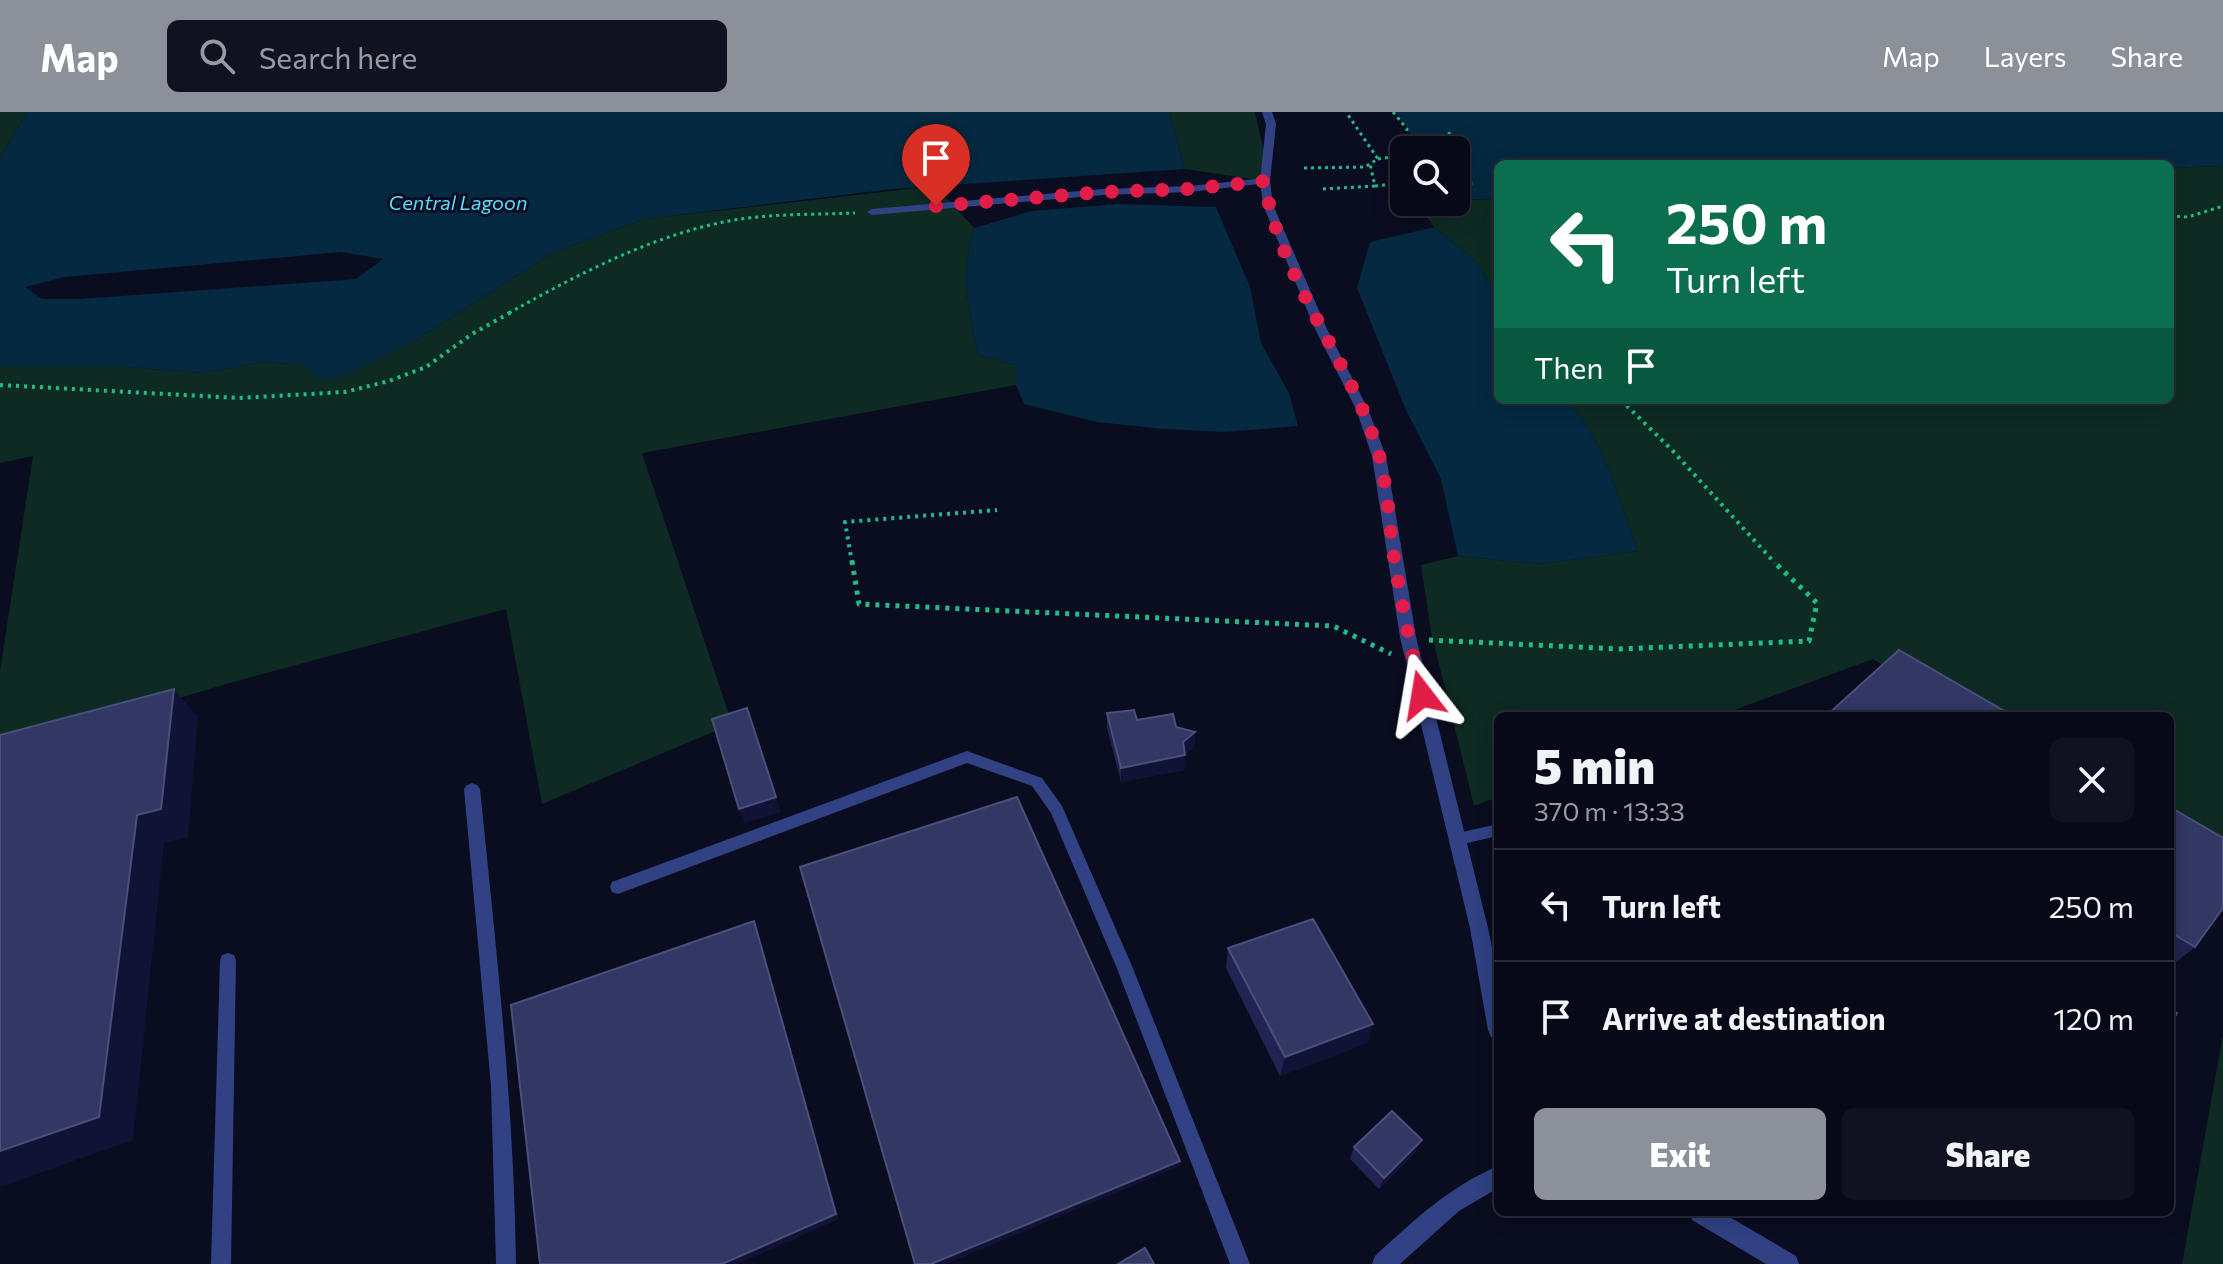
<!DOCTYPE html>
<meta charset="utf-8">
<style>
:root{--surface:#080918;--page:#111221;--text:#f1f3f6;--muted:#989aa2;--line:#292a37;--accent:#8c9099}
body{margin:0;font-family:Commissioner,sans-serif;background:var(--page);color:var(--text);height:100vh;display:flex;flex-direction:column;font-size:30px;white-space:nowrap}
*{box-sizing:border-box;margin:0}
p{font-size:26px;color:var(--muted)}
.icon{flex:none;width:44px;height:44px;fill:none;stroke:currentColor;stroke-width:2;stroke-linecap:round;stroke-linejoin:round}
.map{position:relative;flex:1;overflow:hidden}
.panel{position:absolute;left:1494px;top:600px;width:680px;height:504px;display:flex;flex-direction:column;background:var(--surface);border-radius:12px;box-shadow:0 4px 20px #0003,0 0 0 2px var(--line)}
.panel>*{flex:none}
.guide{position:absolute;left:1494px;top:48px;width:680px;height:244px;border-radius:12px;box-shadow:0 4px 20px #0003,0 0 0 2px var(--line);background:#0b6e4f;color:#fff;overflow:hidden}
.fabs{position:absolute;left:1390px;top:24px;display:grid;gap:16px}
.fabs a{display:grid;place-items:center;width:80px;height:80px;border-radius:12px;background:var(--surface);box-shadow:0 4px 20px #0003,0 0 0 2px var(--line);font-size:40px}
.pin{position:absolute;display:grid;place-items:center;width:68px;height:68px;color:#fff;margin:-82px -34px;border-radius:50% 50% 50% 0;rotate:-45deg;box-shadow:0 0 8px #0007}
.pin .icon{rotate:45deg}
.me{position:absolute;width:88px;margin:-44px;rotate:346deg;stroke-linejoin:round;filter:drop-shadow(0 0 6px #0008)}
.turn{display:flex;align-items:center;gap:28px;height:168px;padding:0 40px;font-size:36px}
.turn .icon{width:104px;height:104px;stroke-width:2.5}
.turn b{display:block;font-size:56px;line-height:68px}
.then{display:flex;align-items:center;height:76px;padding:0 40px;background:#0003;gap:16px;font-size:30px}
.round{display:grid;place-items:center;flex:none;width:84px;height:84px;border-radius:12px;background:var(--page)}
.overview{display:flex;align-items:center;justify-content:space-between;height:136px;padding:0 40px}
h1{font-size:48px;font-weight:800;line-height:60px}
.cta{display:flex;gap:16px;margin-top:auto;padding:16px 40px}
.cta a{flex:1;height:92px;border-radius:12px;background:var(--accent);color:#fff;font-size:32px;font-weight:800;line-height:92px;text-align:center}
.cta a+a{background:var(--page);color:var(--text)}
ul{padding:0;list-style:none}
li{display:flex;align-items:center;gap:24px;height:112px;padding:0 40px;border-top:2px solid var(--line)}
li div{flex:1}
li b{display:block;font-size:30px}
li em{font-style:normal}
header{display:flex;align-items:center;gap:48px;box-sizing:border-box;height:112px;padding:0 40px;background:var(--accent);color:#fff}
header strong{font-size:38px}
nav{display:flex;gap:44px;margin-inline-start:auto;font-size:28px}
.search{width:560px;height:72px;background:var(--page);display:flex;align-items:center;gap:20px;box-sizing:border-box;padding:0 28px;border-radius:12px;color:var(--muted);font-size:30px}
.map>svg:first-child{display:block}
.green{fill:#0d2b22}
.water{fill:#042940;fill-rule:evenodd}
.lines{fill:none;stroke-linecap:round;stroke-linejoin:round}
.path-far2{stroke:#20bc8b;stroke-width:3;stroke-dasharray:3 4;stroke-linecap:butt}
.path-far1{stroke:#20bc8b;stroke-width:4;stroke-dasharray:3 5;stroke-linecap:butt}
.path{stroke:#20bc8b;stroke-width:5;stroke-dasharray:4 6;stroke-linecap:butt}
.service{fill:#304284;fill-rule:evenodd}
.minor{fill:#304284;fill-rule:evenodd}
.tertiary{fill:#304284;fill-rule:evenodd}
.wall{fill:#212450}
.shaded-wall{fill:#101335}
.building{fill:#333763;stroke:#4a4f7b;stroke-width:2}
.route{stroke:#e11d48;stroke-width:14;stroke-dasharray:0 25.2}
.labels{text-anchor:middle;stroke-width:6;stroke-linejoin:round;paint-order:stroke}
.far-water-label{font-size:20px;font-style:italic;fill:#57dcff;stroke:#0a0c20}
</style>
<header>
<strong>Map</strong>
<div class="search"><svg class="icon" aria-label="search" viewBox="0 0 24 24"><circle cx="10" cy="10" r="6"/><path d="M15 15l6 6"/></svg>Search here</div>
<nav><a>Map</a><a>Layers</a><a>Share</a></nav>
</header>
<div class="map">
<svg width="2223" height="1152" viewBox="0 0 2223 1152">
<rect width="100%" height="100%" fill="#0a0c20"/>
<path class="green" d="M0,0H27L0,46Z
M1169,0H1255L1264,40L1265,69L1185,57Z
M2223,54V759L2170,727V604H1967L1873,547L1718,604H1498V685L1474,694L1431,520L1421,453L1458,444L1540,452L1638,439C1621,394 1602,320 1565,288H2170V56Z
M935,74L974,116C960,158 968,199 978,243L1016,253V273L642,341L732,612L542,692L506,497L244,567L0,638V559L33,344L0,351V255H128L202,261L264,250L302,253L416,228L554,140L645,107Z
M1498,87V185L1477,150L1434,115L1417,90Z
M2223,923V1152H2182Z"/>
<path class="water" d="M27,0H1169L1185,57L893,77L645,107L554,140L416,228L344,264L317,266L302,253L264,250L202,261L128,255H0V46ZM341,140L383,147L356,167L80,187H42L25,175L65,165Z
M1395,0H2223V54L2170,56V52H1498V87L1456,88V38H1415L1409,29V18Z
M1119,92L1216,95L1250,175L1261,231L1289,281L1298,314L1225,320L1163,317L1097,310L1024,292L1016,273V253L978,243C968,200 960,159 974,116L1031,99Z
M1434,115L1477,150L1498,185V288H1565C1602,320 1621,394 1638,439L1540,452L1458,444L1441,367L1406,298L1357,176L1370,130Z"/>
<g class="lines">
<path class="path-far2" d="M1393,0L1407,17V29L1414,38
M1449,20L1451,38
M1378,47L1404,43
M1304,56L1365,55L1378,47L1346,0
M1404,59V64
M1456,71L1471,72L1469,61
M1375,74L1396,72
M1323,77L1375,74L1370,52
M2170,104L2188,105L2223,94
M509,201C575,164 645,127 719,111C763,101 810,103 855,101"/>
<path class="path-far1" d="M0,273L239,286L345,280L389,269L426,255L472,222L513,199
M1621,288L1671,337L1775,451
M852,451L845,410L997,398"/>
<path class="path" d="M852,449L859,492L1333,514L1391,542
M1429,528L1619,537L1809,529L1817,491L1773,449"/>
<path class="service" d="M1265,66L1269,69L1268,71L1190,80L1103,83L872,103L867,100L872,97L1103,77L1190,74Z
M967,639L1042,666L1062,694L1132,854L1250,1152H1230L1116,854L1051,701L1032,674L967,651L618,782L612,780L610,775L612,770Z
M472,671L477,673L480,677C496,835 514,993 516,1152H496L491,974L464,677L467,673Z
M1498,712V724L1458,733L1453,732L1450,727L1453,722L1458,721Z
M228,841L234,843L236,848L231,1152H211L220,848L222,843Z"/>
<path class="minor" d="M1262,0H1272L1276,12L1270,69L1273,93L1327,217L1368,297L1386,344L1416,525L1488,816L1498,866V927L1491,925L1488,918L1470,816L1400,525L1372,344L1356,297L1315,217L1263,93L1260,69L1266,12Z"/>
<path class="tertiary" d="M1498,1054V1076L1459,1099L1400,1152H1372L1375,1144C1414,1108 1449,1075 1498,1054Z
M1689,1100H1721L1796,1144L1799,1152H1766L1692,1108Z"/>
</g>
<path class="wall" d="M1107,601L1176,615L1195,620L1194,635L1185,642L1184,658L1121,670L1107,616Z
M2170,695L2195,835L2170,855Z
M1228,836L1373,912L1367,931L1280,964L1226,856Z
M1354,1035L1416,1039L1379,1077L1350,1047Z"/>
<path class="shaded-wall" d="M174,577L198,605L188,725L164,731L133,1028L0,1075V1039L137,703Z
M747,596L781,700L745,711L739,697Z
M1195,620L1194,635L1183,643H1185L1184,658L1121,670V656L1183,630Z
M754,809L839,1107L738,1152H722Z
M1373,912L1367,931L1280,964L1285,945Z
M1422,1028L1416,1039L1379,1077L1384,1066Z
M1180,1049V1054L946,1152H931Z"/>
<path class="building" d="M1899,538L2013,604H1829L1827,603Z
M174,577L161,697L137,703L99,1005L0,1039V623Z
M747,596L776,685L739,697L712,607Z
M1134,598L1137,608L1173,602L1176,615L1195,620L1183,630L1185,643L1121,656L1107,601Z
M1017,685L1180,1049L931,1152H915L800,755Z
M2170,695L2223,726V796L2195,835L2170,820Z
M1313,807L1373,912L1285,945L1228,836Z
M754,809L836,1102L722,1152H540L511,893Z
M2170,897L2177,901L2170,913Z
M1392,999L1422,1028L1384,1066L1354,1035Z
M1145,1136L1154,1152H1118Z"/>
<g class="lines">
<path class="route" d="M936,94L1103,80L1190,77L1265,69C1277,164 1353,251 1379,343C1387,374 1389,408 1393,439C1401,488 1410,535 1422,583"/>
</g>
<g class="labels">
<g class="far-water-label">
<text x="458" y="98">Central Lagoon</text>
</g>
</g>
</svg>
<div class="fabs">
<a><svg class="icon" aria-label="search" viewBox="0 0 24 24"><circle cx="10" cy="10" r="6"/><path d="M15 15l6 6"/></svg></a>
</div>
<div class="pin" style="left:936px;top:94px;background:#d93025"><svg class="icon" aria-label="arrive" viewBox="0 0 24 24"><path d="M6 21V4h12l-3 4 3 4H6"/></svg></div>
<svg class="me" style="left:1422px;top:583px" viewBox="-20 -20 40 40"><path d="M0-17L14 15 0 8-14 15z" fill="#e11d48" stroke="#fff" stroke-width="4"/></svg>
<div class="guide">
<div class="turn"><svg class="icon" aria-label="left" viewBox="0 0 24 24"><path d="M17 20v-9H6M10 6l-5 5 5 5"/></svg><div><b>250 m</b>Turn left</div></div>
<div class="then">Then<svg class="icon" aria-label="arrive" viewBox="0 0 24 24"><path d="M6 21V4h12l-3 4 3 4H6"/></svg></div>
</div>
<section class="panel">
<div class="overview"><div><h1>5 min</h1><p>370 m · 13:33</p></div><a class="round"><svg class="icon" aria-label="close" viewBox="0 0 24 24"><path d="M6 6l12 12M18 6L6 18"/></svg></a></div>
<ul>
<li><svg class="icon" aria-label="left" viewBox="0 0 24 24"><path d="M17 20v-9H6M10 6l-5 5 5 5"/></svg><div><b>Turn left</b></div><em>250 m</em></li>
<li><svg class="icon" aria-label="arrive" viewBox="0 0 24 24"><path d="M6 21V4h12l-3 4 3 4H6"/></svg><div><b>Arrive at destination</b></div><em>120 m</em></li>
</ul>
<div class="cta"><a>Exit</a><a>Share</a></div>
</section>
</div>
